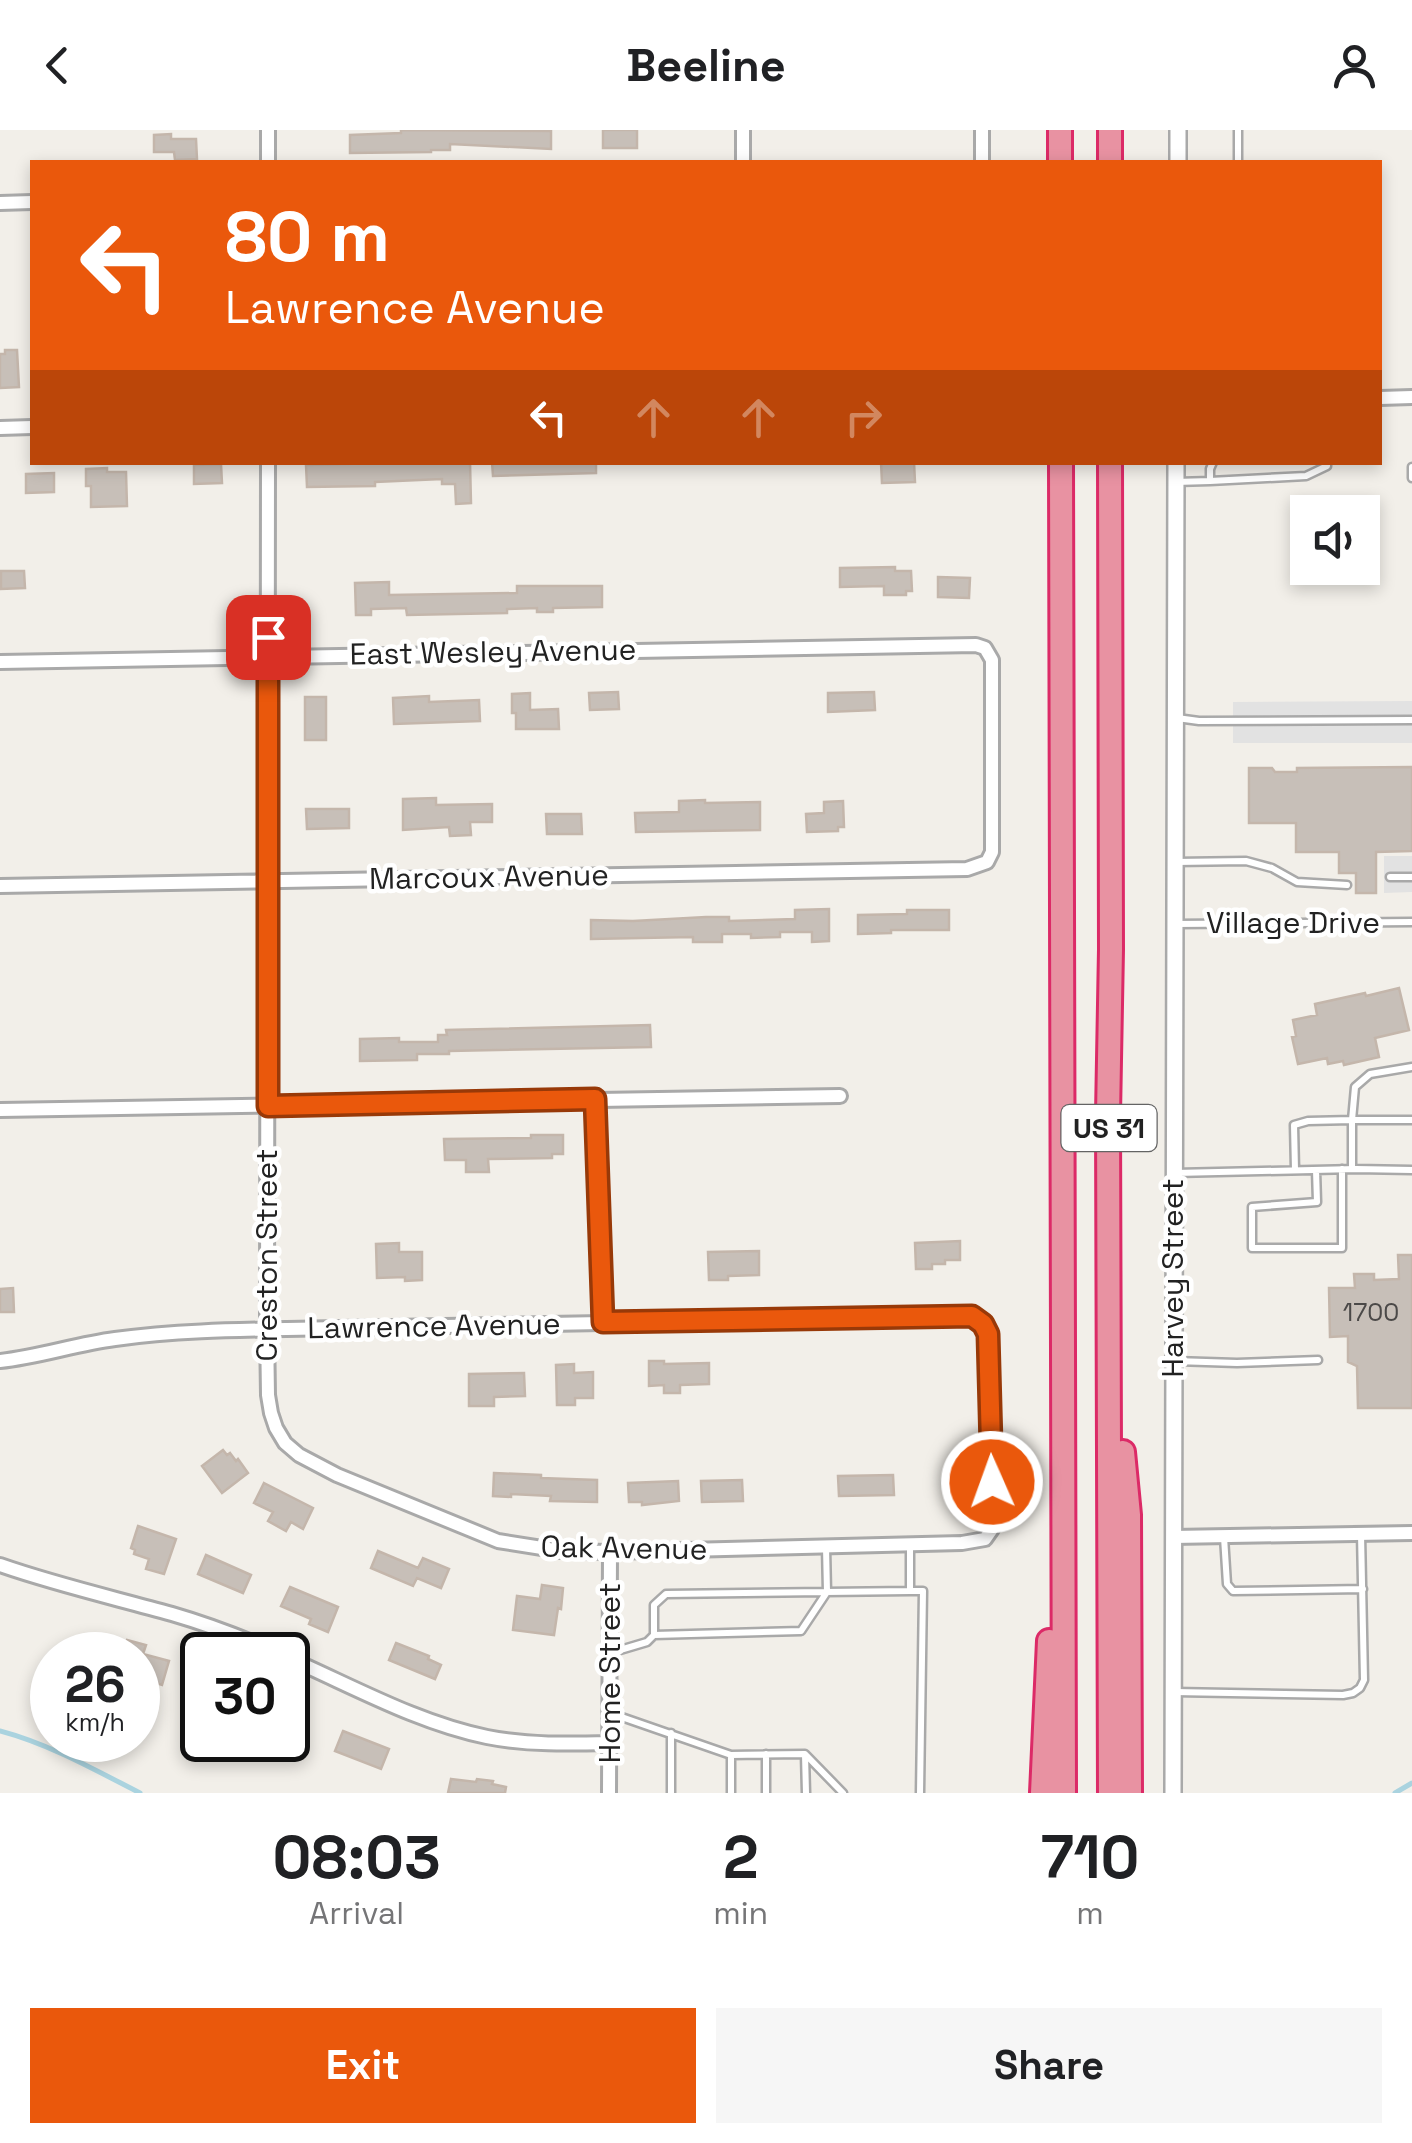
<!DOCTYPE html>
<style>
:root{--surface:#fff;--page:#f6f6f6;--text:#202124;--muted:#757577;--accent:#ea580c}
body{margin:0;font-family:"Space Grotesk",sans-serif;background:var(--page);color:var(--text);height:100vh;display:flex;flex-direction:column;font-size:38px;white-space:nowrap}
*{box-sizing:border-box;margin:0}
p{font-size:32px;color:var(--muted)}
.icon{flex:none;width:55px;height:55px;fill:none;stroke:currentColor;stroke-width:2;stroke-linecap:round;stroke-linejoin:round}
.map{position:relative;height:1663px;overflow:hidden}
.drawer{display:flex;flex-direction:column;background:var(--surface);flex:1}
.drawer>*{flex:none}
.guide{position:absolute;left:30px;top:30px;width:1352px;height:305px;border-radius:0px;box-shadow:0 5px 15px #0003;background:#ea580c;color:#fff;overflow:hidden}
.tools{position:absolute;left:1290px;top:365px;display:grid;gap:20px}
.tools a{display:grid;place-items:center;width:90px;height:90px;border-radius:0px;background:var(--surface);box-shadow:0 5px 15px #0003;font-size:50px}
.speed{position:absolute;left:30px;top:1502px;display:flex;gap:20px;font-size:50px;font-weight:700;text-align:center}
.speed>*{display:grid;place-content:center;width:130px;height:130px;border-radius:50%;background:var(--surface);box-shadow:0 5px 15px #0003;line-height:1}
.speed small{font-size:25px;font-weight:400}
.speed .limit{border:5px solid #111;border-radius:15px;background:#fff;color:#111}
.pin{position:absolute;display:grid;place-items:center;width:85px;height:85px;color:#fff;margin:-42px;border-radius:20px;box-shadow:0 5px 15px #0006}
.me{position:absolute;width:110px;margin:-55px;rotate:358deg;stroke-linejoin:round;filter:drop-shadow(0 0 8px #0008)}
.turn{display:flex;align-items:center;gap:35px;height:210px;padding:0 30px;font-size:45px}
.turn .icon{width:130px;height:130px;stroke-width:2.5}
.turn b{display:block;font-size:70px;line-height:85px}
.lanes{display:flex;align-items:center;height:95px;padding:0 30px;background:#0003;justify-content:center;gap:50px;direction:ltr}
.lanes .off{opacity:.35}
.eta{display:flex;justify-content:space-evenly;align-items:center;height:170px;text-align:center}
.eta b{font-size:60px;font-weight:600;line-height:70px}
.cta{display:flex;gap:20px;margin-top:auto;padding:20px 30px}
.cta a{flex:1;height:115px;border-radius:0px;background:var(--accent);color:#fff;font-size:40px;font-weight:600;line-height:115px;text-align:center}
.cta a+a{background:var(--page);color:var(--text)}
header{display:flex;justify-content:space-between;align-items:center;height:130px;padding:0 30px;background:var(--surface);font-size:45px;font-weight:600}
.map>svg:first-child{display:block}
.parking{fill:#e2e2e2}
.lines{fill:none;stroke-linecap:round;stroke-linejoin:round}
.stream{stroke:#aad3df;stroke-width:5}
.building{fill:#c7bfb8;stroke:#c4b6ab;stroke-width:2.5}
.service-casing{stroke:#a9a9a9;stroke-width:11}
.minor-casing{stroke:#a9a9a9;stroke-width:18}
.tertiary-casing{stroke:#a9a9a9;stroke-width:20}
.motorway-casing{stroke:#dc2a67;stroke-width:28}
.service{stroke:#fff;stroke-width:6}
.minor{stroke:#fff;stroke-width:12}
.tertiary{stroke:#fff;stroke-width:15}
.motorway{stroke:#e892a2;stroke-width:22}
.route-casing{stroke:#983908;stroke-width:25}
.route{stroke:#ea580c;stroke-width:18}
.labels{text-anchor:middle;stroke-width:9;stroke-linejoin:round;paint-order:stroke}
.number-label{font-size:25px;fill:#4b4948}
.shield{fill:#fff;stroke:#646464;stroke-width:2.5}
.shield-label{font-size:28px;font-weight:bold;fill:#222}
.street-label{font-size:30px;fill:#222;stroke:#fff}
</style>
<header><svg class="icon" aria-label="back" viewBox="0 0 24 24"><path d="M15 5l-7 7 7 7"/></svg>Beeline<svg class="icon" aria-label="person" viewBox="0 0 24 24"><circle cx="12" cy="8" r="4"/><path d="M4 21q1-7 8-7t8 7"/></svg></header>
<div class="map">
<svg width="1412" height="1663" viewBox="0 0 1412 1663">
<rect width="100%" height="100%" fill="#f2efe9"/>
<path class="parking" d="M1412,571V613H1233V572Z
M1384,726H1412V762L1384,763Z"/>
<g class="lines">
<path class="stream" d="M0,1601C49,1614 95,1640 140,1663
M1395,1663L1412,1653"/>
</g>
<path class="building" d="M401,0L551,1V19L450,14V20H431V22L350,23V5L401,3Z
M603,0H637V18H603Z
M171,4V9H196L197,29L175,30L174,22H154V5Z
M5,220H17L19,257L0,258V224H5Z
M419,332H470L471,373L456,374L455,354H442V349L375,352V356L307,357L306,335Z
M492,332H596V343L493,346Z
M881,332H914L915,352L882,353Z
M221,334L222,353L194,354V335Z
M107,338V342H126L127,376L91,377V356H86V339Z
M54,343V362L26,363V344Z
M895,437V441H911L912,461H906V465H884V456L840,457V438Z
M1,441H24L25,458L1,459Z
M938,447L970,448L969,468L938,467Z
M389,452V465L517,463V456H602V477L553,478V482H537V478L507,479V483L407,485L406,478L371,479V485H356L355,453Z
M618,562L619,579L590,580L589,563Z
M874,562L875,580L828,582V563Z
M530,563V580L558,579L559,599H516V583H512V564Z
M429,566V572L479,570L480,591L394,594L393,568Z
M305,567H326V610H305Z
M1412,637V721L1376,722V763H1356V743H1339V722H1296V693H1249V638H1272L1275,642H1297V638Z
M436,668V675L492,674V692H470L471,705L450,706L449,697L403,700V669Z
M705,670V673L760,672V700L636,702L635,683L679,682V671Z
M843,671L844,697H838V701L807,702L806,684L824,683V672Z
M306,679H349V698L307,699Z
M546,684H581L582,704H547Z
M829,779V811L812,812V802H780V807L751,808V804H722V812H693V807L591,809V790L633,791L706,787H729V791L795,789V780Z
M907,780H949V800H891V803L858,804V785L907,784Z
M1399,858L1409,900L1375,908L1379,927L1344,935L1343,931L1328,934L1327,928L1298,934L1292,907L1296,906L1293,890L1317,885L1315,874L1365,863L1366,866Z
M650,895L651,917L449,921V924H417V930L360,931V909L399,908V912H438V905H447L446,900Z
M531,1005H563V1024H552V1028L488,1029L489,1042H466V1030H445L444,1009L531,1008Z
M960,1111V1130H945V1134H932V1139H916L915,1113Z
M399,1113V1122H422V1150L405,1151V1147L377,1148L376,1114Z
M759,1121V1145L728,1146V1150H709L708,1122Z
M1398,1125H1412V1278H1358L1357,1236L1348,1232V1206L1330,1207L1329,1158H1355L1354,1144H1374V1150L1399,1149Z
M13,1158L14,1182H0V1159Z
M649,1231H664V1234L709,1233V1254L680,1255V1263H664V1255L649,1256Z
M574,1234V1243L593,1242V1268H575V1275H557L556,1235Z
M524,1243L525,1266L494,1267V1276H469V1244Z
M223,1320L227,1325L230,1323L236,1331L238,1329L248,1343L222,1363L202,1336Z
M494,1343L541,1345V1348L597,1350V1372L550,1371L551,1366L511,1364V1367L493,1366Z
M893,1345L894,1365L839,1366L838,1346Z
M742,1350L743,1371L702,1372L701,1351Z
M678,1351L679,1371L642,1375V1372H629L628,1353Z
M264,1353L313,1378L303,1399L291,1392L286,1401L268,1391L273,1382L254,1373Z
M138,1396L176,1409L164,1444L146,1439L149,1429L134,1424L135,1420L131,1418Z
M378,1421L418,1438L423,1428L449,1439L441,1458L417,1448L413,1456L371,1438Z
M206,1425L251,1445L243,1463L198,1444Z
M542,1455L563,1458L561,1479L558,1478L554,1505L513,1500L517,1466L540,1469Z
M290,1457L338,1477L328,1502L309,1494L311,1489L281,1476Z
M127,1510L146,1515L143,1524L169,1531L162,1555L138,1547V1525H123Z
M396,1513L429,1526L428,1529L441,1535L435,1549L389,1530Z
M343,1601L389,1619L381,1639L335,1621Z
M451,1649L476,1652L477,1649L493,1651L492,1654L506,1657L505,1663H448Z"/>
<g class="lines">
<g class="service-casing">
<path id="service" d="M1238,32V0
M1412,337V348
M1210,351L1306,346L1327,336V332
M1175,352L1210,351V339L1213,332
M1177,588L1199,591L1412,590
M1175,732L1246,731L1272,738L1297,752L1347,755
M1390,747H1412
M1175,794L1412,792
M1352,1039V990H1412
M1295,1040L1294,995L1308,991L1352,990L1355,957L1370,944L1412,937
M1316,1040L1317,1072L1252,1077V1118H1342V1039
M1175,1043L1356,1039L1412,1040
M1175,1231L1237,1233L1318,1230
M1224,1407L1227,1454L1233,1461L1363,1459
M910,1415V1461
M826,1417L827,1462L801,1501L654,1505V1475L666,1464L910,1461H923L920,1663
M610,1523L647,1512L654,1505
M1174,1562L1343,1565L1353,1563L1360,1558L1364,1550L1361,1404
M610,1583L731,1625L805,1624L843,1663
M671,1603V1663
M766,1624V1663
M731,1625V1663
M805,1625L806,1663"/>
</g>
<g class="minor-casing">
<path id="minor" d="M743,0V32
M982,0V32
M268,32V0
M0,73L32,72
M1380,268L1412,267
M0,298L32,297
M0,532L976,515L985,518L992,530V722L987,732L967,739L0,756
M595,969L603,1193
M0,980L840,966
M0,1231C39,1227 76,1214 115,1209C173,1201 230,1200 287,1199L968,1186C980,1189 987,1196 988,1209L992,1399L985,1409L962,1413L610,1422L561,1421L498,1411L337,1345L299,1325L285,1313L276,1298L271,1283L268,1265L267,1199L268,332
M1173,1407L1412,1403
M0,1435C57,1455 115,1468 172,1484C210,1495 246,1509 282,1525
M288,1528C352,1556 418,1593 487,1607C527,1615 569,1614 609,1613
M609,1663L610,1422"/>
</g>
<g class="tertiary-casing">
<path id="tertiary" d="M1178,32V0
M1173,1663L1176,332"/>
</g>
<g class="motorway-casing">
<path id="motorway" d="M1060,0V32
M1110,0V32
M1061,332L1064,1663
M1110,332L1111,819L1108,985L1110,1663
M1123,1322L1129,1385L1130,1663
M1042,1663L1049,1511"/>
</g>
<use href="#service" class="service"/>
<use href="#minor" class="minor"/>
<use href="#tertiary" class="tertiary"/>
<use href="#motorway" class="motorway"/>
</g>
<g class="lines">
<g class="route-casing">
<path id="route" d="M268,507V976L595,969L603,1192L972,1186L983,1194L988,1204L992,1352"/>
</g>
<use href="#route" class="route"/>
</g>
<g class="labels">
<g class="number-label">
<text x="1371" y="1191">1700</text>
</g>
<rect class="shield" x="1061.5" y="975" width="95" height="46" rx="8"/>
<g class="shield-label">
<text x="1109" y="1008">US 31</text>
</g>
<g class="street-label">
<text transform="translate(493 522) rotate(-1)" y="10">East Wesley Avenue</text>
<text transform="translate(489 747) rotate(-1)" y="10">Marcoux Avenue</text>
<text x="1293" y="803">Village Drive</text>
<text transform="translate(267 1125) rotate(-90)" y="10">Creston Street</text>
<text transform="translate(1173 1148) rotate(-90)" y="10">Harvey Street</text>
<text transform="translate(434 1196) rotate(-1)" y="10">Lawrence Avenue</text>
<text transform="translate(624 1418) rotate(1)" y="10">Oak Avenue</text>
<text transform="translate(610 1543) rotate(-90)" y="10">Home Street</text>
</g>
</g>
</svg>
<div class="tools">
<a><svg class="icon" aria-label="sound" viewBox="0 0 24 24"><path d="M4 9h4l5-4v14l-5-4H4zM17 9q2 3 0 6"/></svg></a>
</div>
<div class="speed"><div>26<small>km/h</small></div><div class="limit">30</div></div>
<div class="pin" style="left:268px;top:507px;background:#d93025"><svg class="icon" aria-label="arrive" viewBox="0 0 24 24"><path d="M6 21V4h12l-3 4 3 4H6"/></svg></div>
<svg class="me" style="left:992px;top:1352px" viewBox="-20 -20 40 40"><circle r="17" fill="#ea580c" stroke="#fff" stroke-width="3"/><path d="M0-11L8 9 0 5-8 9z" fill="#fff"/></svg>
<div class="guide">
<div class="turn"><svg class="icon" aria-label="left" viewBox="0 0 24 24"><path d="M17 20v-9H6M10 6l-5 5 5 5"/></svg><div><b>80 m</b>Lawrence Avenue</div></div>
<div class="lanes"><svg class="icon" aria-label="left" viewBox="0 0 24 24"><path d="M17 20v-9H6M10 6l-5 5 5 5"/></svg><svg class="icon off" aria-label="ahead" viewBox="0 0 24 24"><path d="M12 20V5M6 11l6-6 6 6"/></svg><svg class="icon off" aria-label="ahead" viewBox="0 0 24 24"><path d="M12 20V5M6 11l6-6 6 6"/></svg><svg class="icon off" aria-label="right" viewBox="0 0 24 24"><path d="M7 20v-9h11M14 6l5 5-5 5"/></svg></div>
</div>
</div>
<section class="drawer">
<div class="eta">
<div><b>08:03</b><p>Arrival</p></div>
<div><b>2</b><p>min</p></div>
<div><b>710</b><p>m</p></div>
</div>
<div class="cta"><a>Exit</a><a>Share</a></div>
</section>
